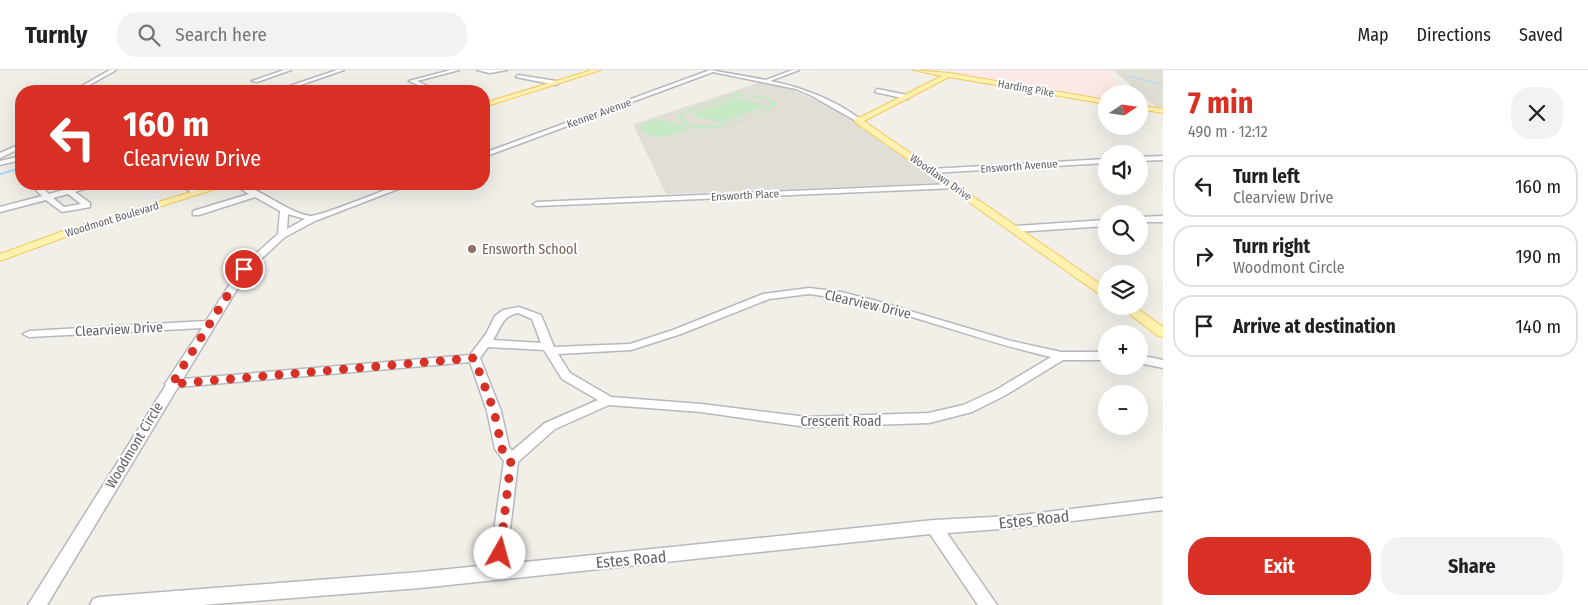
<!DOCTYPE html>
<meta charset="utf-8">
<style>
:root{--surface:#fff;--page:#f2f2f2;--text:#202124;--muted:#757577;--line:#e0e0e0;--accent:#d93025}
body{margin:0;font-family:"Fira Sans Condensed",sans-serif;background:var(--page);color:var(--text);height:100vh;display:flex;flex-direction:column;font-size:19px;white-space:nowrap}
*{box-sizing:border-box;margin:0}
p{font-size:16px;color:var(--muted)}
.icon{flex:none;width:28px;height:28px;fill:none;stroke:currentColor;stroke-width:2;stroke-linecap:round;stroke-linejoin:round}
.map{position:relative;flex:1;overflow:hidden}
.drawer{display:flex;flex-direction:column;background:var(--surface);width:425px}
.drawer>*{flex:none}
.guide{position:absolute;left:15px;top:15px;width:475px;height:105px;border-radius:20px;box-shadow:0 5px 20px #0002;background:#d93025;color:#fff;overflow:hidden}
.needle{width:32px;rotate:77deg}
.buttons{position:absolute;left:1098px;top:15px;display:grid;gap:10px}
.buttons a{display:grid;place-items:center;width:50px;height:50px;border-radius:50%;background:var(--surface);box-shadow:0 5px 20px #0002;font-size:25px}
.pin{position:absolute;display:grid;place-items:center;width:42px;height:42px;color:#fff;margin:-21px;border:2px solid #fff;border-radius:50%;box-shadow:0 1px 5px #0007}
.me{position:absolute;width:55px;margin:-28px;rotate:7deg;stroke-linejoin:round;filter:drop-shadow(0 0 4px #0008)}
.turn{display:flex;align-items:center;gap:18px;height:105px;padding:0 25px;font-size:22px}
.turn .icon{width:65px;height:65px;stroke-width:2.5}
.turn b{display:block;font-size:35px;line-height:42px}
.round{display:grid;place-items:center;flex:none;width:52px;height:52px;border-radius:20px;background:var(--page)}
.headline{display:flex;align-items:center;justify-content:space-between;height:85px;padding:0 25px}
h1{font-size:30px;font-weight:700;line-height:38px;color:var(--accent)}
.button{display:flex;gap:10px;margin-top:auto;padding:10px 25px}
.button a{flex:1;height:58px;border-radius:20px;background:var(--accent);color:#fff;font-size:20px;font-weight:700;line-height:58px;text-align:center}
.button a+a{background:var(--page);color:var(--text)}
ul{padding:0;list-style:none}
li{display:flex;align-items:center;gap:15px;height:62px;margin:0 10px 8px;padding:0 15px;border:2px solid var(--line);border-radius:20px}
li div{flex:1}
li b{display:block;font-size:19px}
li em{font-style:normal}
header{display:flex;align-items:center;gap:30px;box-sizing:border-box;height:70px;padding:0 25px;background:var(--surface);border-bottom:1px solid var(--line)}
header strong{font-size:24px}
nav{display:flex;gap:28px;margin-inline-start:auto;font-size:18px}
.search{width:350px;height:45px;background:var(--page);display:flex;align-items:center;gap:12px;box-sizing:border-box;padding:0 18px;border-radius:20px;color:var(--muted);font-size:19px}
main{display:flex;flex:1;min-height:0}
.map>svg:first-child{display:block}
.education{fill:#e1ded6}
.medical{fill:#fce8e6}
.green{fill:#c5e8c5;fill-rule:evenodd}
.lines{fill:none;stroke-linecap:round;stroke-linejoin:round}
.stream-far1{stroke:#aadaff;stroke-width:1}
.stream{stroke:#aadaff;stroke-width:2}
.minor-casing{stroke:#b5b8bc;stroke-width:3}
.major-casing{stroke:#f2c960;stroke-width:2}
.minor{fill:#fff;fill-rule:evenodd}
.major{fill:#fff2af;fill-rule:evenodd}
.route{stroke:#d93025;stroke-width:9;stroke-dasharray:0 16.2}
.education-dot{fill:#8d6e63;stroke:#fff;stroke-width:2}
.labels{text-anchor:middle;stroke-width:4;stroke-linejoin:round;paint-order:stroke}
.far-street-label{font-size:11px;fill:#5f6368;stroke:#fff}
.education-label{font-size:14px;fill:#785e54;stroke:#fff;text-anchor:start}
.street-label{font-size:14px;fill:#5f6368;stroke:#fff}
.near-street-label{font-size:16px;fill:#5f6368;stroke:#fff}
</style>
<header>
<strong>Turnly</strong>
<div class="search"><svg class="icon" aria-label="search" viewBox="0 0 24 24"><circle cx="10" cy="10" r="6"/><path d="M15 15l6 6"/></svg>Search here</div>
<nav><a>Map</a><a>Directions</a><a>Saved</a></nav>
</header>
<main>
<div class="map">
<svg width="1163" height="535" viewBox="0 0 1163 535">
<rect width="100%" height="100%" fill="#f1efe8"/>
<path class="education" d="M1113,0H1163V38L1156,37Z
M761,12L792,20L820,32L852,50L940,113L666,124L633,54Z"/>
<path class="medical" d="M954,0H1105L1128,24H1106V29L962,5L957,4Z"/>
<path class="green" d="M737,23H741L740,25C752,25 771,24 777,35L772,39C749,48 698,73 677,48L682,42ZM746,26L766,29L772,35C755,49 701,66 682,48L685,43L731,27Z
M737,28L767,35L721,53L690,45Z
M660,49L691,58C674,64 655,74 640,58L645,53Z"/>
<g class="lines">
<path class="stream-far1" d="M1129,6L1163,15"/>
<path class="stream" d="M0,104L21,98"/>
<g class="minor-casing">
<path id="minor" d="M110,0H116L79,21H73Z
M284,0H291L257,12L252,11Z
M337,0H344L283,21H275Z
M451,0H459L417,11L438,21H432L409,11Z
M477,0H507L490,3Z
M710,0L766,10L792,0H799L770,11C801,17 836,30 861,50L856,51L812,26L796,19L713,2L484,87V83Z
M518,5L556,11L559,13L556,15L516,7Z
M877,19L907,25L910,27L907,29L875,22Z
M21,74V78L0,88V83Z
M21,86V90L0,95V91Z
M1163,86V90L1139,91V87Z
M1106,89V93L931,103L927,101L931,99Z
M30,114H38L49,124L63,120L56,114H64L70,118L86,114H98L75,122L90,133V137L62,142L46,130L0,142V137L42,126ZM68,124L81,134L64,137L53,128Z
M178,114H187L201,122L194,124Z
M233,114C255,113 284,142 310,146C319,147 387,119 401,114H411L315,151L285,167L248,201L183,309L470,285L486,264L495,246L503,240L519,237L541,245L554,277L630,274L673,260L763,224L809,218L841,222L873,230L1011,271L1061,282H1106V290H1063L1004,326L972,342L929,353L807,357L701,342L609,335L555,359L518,392L506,494L934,450L1013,446L1163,428V440L1013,458L947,463L997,535H978L930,464L420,518L202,535H90L93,529L99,527L420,502L489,495L504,391L495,379L487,341L470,292L178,317L47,535H28L166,315L165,314L202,258L29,267L23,264L29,261L206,251L241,197L278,164L280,141L255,127L199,145H193V141L249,124ZM288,144L305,149L287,159ZM809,224C891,234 970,269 1051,287L996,320L963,335L929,343L807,347L701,334L611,327L570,303L558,284L631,280L681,264L769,229ZM518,243L532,249L541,273L493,270C501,258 502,246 518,243ZM488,277L544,280L562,309L598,330L545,353L512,381L509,377L501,341L480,288Z
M953,114H956V118L537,136L533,134L537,132Z
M1163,146V152H1139V147Z
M1106,150V156L1015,162L1011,159L1015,156Z
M1139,285L1163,290V298L1139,293Z"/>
</g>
<g class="major-casing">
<path id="major" d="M592,0H601L484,37V33Z
M913,0L949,3L1106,30V34L949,7L864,51L1106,218V227L1102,226L855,52V48L863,46L942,6Z
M1139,35L1163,39V43L1139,39Z
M217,114H231L71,165L0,191V184L63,161Z
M1119,236H1134L1163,257V267L1158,266Z"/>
</g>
<use href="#minor" class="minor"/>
<use href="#major" class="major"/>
</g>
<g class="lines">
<path class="route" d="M244,199L172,314L474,288L494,341L502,379L511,390L500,483"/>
</g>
<circle class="education-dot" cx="472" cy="179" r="5"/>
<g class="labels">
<g class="far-street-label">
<text transform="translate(1026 18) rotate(10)" y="4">Harding Pike</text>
<text transform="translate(599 43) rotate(-20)" y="4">Kenner Avenue</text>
<text transform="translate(1019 96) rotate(-4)" y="4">Ensworth Avenue</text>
<text transform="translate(941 107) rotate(35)" y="4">Woodlawn Drive</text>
<text transform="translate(745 125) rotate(-3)" y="4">Ensworth Place</text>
<text transform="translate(112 149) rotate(-17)" y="4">Woodmont Boulevard</text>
</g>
<g class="education-label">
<text x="482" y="184">Ensworth School</text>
</g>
<g class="street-label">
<text transform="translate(868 234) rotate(13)" y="5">Clearview Drive</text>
<text transform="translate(119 259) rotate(-3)" y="5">Clearview Drive</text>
<text x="841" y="356">Crescent Road</text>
<text transform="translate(134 375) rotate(-59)" y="5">Woodmont Circle</text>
</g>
<g class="near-street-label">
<text transform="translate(1034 449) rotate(-6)" y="6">Estes Road</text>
<text transform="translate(631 489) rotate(-5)" y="6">Estes Road</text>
</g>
</g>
</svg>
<div class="buttons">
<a><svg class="needle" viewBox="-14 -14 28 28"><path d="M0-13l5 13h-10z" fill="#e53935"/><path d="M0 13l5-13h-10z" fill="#757577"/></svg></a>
<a><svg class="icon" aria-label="sound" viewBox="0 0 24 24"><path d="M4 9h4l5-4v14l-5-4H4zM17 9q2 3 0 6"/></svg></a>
<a><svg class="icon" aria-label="search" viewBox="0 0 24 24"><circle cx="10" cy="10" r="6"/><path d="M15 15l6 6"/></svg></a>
<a><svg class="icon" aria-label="layers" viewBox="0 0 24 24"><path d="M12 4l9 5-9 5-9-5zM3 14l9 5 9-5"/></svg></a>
<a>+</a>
<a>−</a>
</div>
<div class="pin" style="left:244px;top:199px;background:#d93025"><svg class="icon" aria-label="arrive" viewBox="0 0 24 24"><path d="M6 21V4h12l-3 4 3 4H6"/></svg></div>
<svg class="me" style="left:500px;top:483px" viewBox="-20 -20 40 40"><circle r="19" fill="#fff"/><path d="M0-13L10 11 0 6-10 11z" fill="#d93025"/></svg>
<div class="guide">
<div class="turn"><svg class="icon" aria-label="left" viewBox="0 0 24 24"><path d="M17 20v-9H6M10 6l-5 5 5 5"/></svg><div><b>160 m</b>Clearview Drive</div></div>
</div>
</div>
<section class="drawer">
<div class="headline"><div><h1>7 min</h1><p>490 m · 12:12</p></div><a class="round"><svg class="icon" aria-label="close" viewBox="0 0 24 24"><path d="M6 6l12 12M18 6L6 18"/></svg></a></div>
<ul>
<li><svg class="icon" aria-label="left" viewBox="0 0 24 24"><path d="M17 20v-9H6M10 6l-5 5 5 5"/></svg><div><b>Turn left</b><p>Clearview Drive</p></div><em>160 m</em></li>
<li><svg class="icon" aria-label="right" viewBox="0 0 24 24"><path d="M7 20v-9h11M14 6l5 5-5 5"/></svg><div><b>Turn right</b><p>Woodmont Circle</p></div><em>190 m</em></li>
<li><svg class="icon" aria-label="arrive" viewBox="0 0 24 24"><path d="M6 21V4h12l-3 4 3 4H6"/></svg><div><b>Arrive at destination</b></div><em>140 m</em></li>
</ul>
<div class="button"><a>Exit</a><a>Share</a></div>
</section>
</main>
